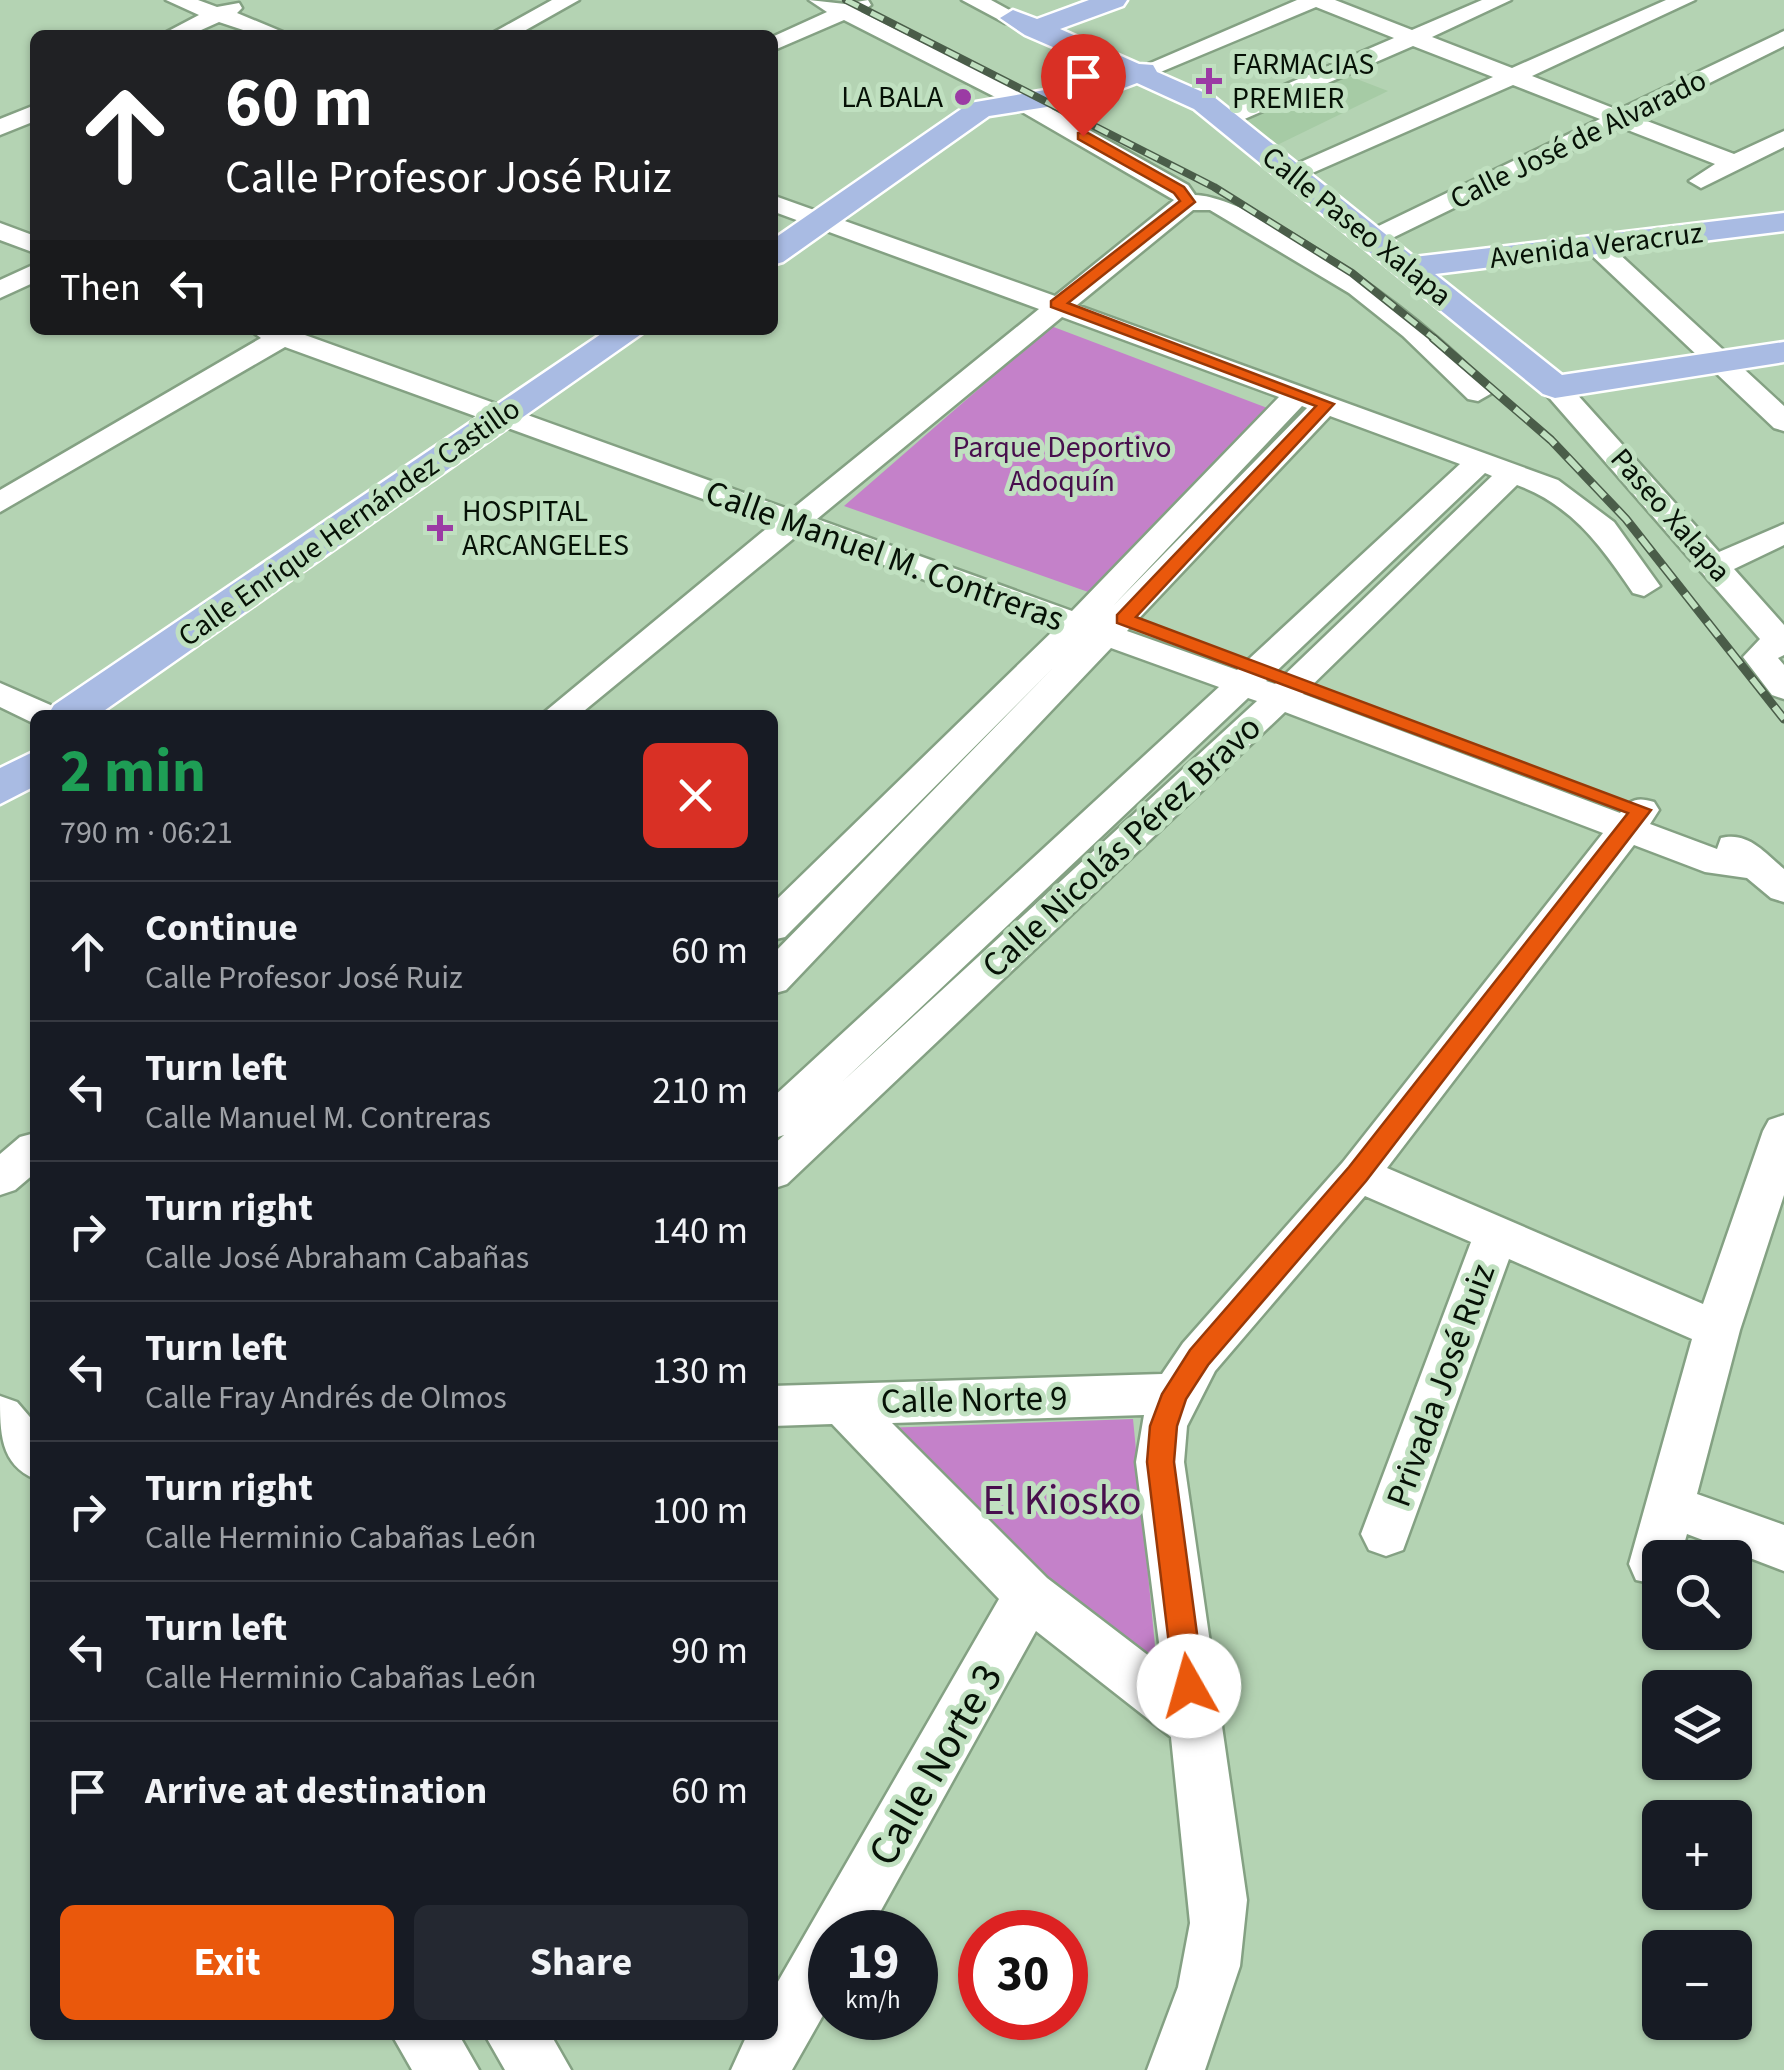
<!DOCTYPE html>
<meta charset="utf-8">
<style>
:root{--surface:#171b24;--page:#242831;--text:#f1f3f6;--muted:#9ea1a6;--line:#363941;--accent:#ea580c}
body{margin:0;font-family:"Source Sans 3",sans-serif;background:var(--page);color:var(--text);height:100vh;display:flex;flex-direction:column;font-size:38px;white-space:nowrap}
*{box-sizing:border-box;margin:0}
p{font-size:32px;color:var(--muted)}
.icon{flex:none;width:55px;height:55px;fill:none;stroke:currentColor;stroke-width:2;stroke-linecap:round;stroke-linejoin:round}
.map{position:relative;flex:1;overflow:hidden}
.sheet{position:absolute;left:30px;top:710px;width:748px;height:1330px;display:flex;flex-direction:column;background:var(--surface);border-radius:15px;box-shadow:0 2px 8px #0004}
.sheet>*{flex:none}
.banner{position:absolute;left:30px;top:30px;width:748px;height:305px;border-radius:15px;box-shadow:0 2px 8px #0004;background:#202124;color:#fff;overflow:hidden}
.buttons{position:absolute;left:1642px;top:1540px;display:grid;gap:20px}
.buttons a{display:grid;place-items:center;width:110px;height:110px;border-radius:15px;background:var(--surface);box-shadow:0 2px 8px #0004;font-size:50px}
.speed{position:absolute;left:808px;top:1910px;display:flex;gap:20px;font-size:50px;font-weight:700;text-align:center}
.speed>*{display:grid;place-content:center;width:130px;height:130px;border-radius:50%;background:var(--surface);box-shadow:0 2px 8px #0004;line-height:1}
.speed small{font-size:25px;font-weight:400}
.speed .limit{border:15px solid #d22;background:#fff;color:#111}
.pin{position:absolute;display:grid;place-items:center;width:85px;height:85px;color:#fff;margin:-102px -42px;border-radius:50% 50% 50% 0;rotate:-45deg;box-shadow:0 0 10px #0007}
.pin .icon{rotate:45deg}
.me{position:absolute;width:110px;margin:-55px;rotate:353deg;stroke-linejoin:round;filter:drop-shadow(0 0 8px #0008)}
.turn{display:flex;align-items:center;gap:35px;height:210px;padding:0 30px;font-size:45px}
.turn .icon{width:130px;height:130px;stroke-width:2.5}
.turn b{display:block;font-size:70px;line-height:85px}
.then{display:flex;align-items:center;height:95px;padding:0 30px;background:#0003;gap:20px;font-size:38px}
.round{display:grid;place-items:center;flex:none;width:105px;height:105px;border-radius:15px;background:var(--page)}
.overview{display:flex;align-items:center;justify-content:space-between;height:170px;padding:0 30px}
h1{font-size:60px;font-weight:700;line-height:75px;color:#1e9e55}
.action{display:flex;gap:20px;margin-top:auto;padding:20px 30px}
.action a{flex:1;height:115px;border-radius:15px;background:var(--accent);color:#fff;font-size:40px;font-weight:700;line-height:115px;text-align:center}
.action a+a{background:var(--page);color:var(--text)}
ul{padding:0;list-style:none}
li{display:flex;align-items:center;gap:30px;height:140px;padding:0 30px;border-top:2px solid var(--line)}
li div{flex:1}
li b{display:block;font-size:38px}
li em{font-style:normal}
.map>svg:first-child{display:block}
.built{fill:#a6cba5}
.green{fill:#c481c9}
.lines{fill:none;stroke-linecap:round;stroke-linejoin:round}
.minor-casing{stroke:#84a183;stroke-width:5}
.major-casing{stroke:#fff;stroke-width:5}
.minor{fill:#fff;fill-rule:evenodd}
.major{fill:#a9bbe3;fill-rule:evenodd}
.rail-far1-casing{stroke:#4a5d49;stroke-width:8}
.rail-casing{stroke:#4a5d49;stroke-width:9}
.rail-far1{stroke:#c0e0c0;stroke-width:5;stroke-dasharray:14;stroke-linecap:butt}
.rail{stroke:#c0e0c0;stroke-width:6;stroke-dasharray:18;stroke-linecap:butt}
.route{fill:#ea580c;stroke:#983908;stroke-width:2.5}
.poi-dot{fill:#9b3ba4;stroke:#c0e0c0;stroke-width:4}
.labels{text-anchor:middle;stroke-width:10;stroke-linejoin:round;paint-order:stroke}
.far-poi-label{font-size:30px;fill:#061106;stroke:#c0e0c0;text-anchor:start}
.far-street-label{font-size:30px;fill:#061106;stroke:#c0e0c0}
.far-park-label{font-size:30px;fill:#480f4d;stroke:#c0e0c0}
.street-label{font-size:35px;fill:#061106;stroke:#c0e0c0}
.near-park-label{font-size:42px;fill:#480f4d;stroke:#c0e0c0}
.near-street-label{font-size:42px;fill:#061106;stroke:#c0e0c0}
</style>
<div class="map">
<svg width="1784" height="2070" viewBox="0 0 1784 2070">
<rect width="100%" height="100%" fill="#b4d3b3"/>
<path class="built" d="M1349,76L1388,91L1273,147L1241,122Z"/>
<path class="green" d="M1051,326L1270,409L1091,593L844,506Z
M1133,1419L1158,1677L855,1429Z"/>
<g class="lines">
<g class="minor-casing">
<path id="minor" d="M166,0H198L217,7L239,3L242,8L237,13L290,35H258L219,22L190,35H161L199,15Z
M552,0H579L517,35H489Z
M809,0L845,4L868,0L871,5L861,12L1021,92L1188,185L1195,195C1261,197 1452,336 1492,393L1478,401L1468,399L1403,336L1349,293L1210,210H1193L1077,305L1558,480L1614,522L1660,586L1644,596L1633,593C1601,546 1572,505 1517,485L1303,694L1620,813C1630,799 1638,797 1654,802L1659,810L1650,824L1717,849L1721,838C1748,831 1765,853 1784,869V902L1771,898L1747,878L1705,872L1634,845L1387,1168L1703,1304L1763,1131L1769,1120L1784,1115V1195L1740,1330L1697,1494L1784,1525V1571L1687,1534L1680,1558H1660V1585L1636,1580L1629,1564L1692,1339L1509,1259L1403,1550L1386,1556L1369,1550L1361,1534L1471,1242L1365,1196L1215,1371L1187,1426L1184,1462L1247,1900L1240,1966L1205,2070H1147L1178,1987L1190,1923L1171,1737L1036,1631L869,1932H830V2003L792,2070H731L747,2035H772V1992L999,1599L832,1424L772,1426V1386L1162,1374L1183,1343L1343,1162L1603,833L1285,712L787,1184L772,1189V1146L784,1135L772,1139V1098L1219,687L1111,648L786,990L772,994V955L1053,668L785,937L772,940V904L1056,628L799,534L579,715H541L772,524L285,347L0,512V490L261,338L250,330H309L305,335L791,510L1039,309L772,211V195L1055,296L1174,200L1005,102L844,20L772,51V37L827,12ZM1062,317L1279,397L1072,611L817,519ZM1302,406L1307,408L1113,606ZM1330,416L1460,464L1237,670L1127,631ZM1485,473L1492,476L1275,684L1266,681ZM1248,698L1257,701L843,1081ZM1144,1415L1136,1462L1162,1666L1047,1578L892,1423Z
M962,0H991L1024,18L1021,23H1005Z
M1297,0H1335L1412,30L1482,0H1511L1432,37L1512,68L1666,0H1695L1532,76L1618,110L1784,31V46L1639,118L1734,154L1784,131V147L1701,188L1689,181L1715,164L1620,127L1380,244H1362L1358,239L1362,234L1600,119L1513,85L1294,181L1285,179L1282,174L1285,169L1493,77L1413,46L1233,124H1217V114L1394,38L1316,7L1151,76H1135L1132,71Z
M35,105V121L0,135V119Z
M0,223L35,236V253L0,240Z
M1595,237L1604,240L1784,406V431L1774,428L1586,250L1582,245Z
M35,264V282L0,298V280Z
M1555,379L1565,381L1719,552L1784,524V545L1734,569L1784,625V655L1778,658L1784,665V699L1772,695L1743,657L1760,639L1545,393L1541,387Z
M0,683L55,707L60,715H35V724L0,707Z
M35,1133V1173L15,1190L0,1195V1154L20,1137Z
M0,1396L17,1402L35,1423V1479C0,1464 0,1433 0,1396Z
M392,2035H459L479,2070H412Z
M485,2035H551L571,2070H505Z"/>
</g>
<g class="major-casing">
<path id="major" d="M1089,0H1127L1123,6L1060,29L1139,64L1153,65L1157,72L1214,97L1414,257L1784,213V231L1435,274L1562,375L1784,342V362L1555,398L1543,394L1194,109L1137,83L1092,100L989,116L783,262L772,265V240L970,103L1086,83L1113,73L1025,35L1000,18L1013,10L1037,19Z
M607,330H647L98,715H48L54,705Z
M35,751V786L0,804V768Z"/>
</g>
<use href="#minor" class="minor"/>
<use href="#major" class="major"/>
<g class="rail-far1-casing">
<path id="rail-far1" d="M846,0L1214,187L1352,273L1436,340"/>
</g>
<g class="rail-casing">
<path id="rail" d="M1433,338L1551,440L1626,519L1784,719"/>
</g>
<use href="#rail-far1" class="rail-far1"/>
<use href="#rail" class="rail"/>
</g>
<path class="route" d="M1078,133H1088L1184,187L1195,202L1068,303L1334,404L1136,617L1651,810L1366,1181L1208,1365L1186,1399L1177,1426L1174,1462L1204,1686L1199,1696L1189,1700L1179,1696L1174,1686L1147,1462L1150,1426L1162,1394L1190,1350L1349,1167L1628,813L1117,623V615L1316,406L1051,307V301L1180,201L1174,193L1078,139Z"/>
<g class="poi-dot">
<path d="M1204 66h10v10h10v10h-10v10h-10v-10h-10v-10h10z"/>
<circle cx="963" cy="97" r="10"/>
<path d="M435 513h10v10h10v10h-10v10h-10v-10h-10v-10h10z"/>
</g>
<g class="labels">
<g class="far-poi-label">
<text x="1232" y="74">FARMACIAS<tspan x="1232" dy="34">PREMIER</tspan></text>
<text x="943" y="107" text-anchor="end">LA BALA</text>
<text x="462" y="521">HOSPITAL<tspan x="462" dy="34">ARCANGELES</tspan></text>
</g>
<g class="far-street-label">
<text transform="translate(1578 139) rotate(-26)" y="10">Calle José de Alvarado</text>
<text transform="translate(1357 226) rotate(39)" y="10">Calle Paseo Xalapa</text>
<text transform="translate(1596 245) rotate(-7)" y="10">Avenida Veracruz</text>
<text transform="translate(1671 515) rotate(49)" y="10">Paseo Xalapa</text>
<text transform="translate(349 522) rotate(-35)" y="10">Calle Enrique Hernández Castillo</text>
</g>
<g class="far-park-label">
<text x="1062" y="457">Parque Deportivo<tspan x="1062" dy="34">Adoquín</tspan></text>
</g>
<g class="street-label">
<text transform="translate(885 555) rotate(20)" y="12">Calle Manuel M. Contreras</text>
<text transform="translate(1121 846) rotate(-43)" y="12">Calle Nicolás Pérez Bravo</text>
<text transform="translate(1440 1385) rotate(-70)" y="12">Privada José Ruiz</text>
<text transform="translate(974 1399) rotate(-1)" y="12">Calle Norte 9</text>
</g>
<g class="near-park-label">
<text x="1062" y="1514">El Kiosko</text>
</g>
<g class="near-street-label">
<text transform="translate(934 1764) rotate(-60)" y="15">Calle Norte 3</text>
</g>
</g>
</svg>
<div class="buttons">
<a><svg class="icon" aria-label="search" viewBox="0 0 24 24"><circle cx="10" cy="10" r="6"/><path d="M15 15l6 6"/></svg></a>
<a><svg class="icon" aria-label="layers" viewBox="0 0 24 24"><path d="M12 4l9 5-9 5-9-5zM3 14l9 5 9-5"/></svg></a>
<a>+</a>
<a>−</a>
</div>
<div class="speed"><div>19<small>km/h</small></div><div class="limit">30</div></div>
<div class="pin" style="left:1083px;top:136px;background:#d93025"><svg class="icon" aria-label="arrive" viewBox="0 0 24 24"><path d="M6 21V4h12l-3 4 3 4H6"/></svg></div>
<svg class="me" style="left:1189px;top:1686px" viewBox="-20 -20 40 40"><circle r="19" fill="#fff"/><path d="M0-13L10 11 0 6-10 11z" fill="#ea580c"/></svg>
<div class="banner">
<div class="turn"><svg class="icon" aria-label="ahead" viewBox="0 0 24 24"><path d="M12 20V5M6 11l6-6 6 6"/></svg><div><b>60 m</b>Calle Profesor José Ruiz</div></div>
<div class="then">Then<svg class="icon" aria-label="left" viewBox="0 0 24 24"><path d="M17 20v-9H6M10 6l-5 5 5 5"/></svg></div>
</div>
<section class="sheet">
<div class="overview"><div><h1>2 min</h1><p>790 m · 06:21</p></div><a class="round" style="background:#d93025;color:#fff"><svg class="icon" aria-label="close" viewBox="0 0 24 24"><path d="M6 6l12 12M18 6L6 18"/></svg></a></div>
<ul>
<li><svg class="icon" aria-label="ahead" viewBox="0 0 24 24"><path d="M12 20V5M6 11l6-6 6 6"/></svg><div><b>Continue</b><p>Calle Profesor José Ruiz</p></div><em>60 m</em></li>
<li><svg class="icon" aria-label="left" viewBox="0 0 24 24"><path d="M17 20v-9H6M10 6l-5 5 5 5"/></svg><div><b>Turn left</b><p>Calle Manuel M. Contreras</p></div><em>210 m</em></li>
<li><svg class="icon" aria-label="right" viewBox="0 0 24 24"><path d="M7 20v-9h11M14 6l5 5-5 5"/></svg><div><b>Turn right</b><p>Calle José Abraham Cabañas</p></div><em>140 m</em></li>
<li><svg class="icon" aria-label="left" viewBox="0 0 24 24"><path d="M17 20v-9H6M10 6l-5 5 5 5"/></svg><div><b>Turn left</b><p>Calle Fray Andrés de Olmos</p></div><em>130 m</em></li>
<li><svg class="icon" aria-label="right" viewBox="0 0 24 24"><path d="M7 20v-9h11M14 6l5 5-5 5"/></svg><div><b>Turn right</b><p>Calle Herminio Cabañas León</p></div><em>100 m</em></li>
<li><svg class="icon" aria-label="left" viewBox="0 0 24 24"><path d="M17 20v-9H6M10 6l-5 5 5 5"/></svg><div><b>Turn left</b><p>Calle Herminio Cabañas León</p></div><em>90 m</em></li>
<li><svg class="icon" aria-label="arrive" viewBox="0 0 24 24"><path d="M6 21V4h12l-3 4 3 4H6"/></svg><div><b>Arrive at destination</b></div><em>60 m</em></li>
</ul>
<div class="action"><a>Exit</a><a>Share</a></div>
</section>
</div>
